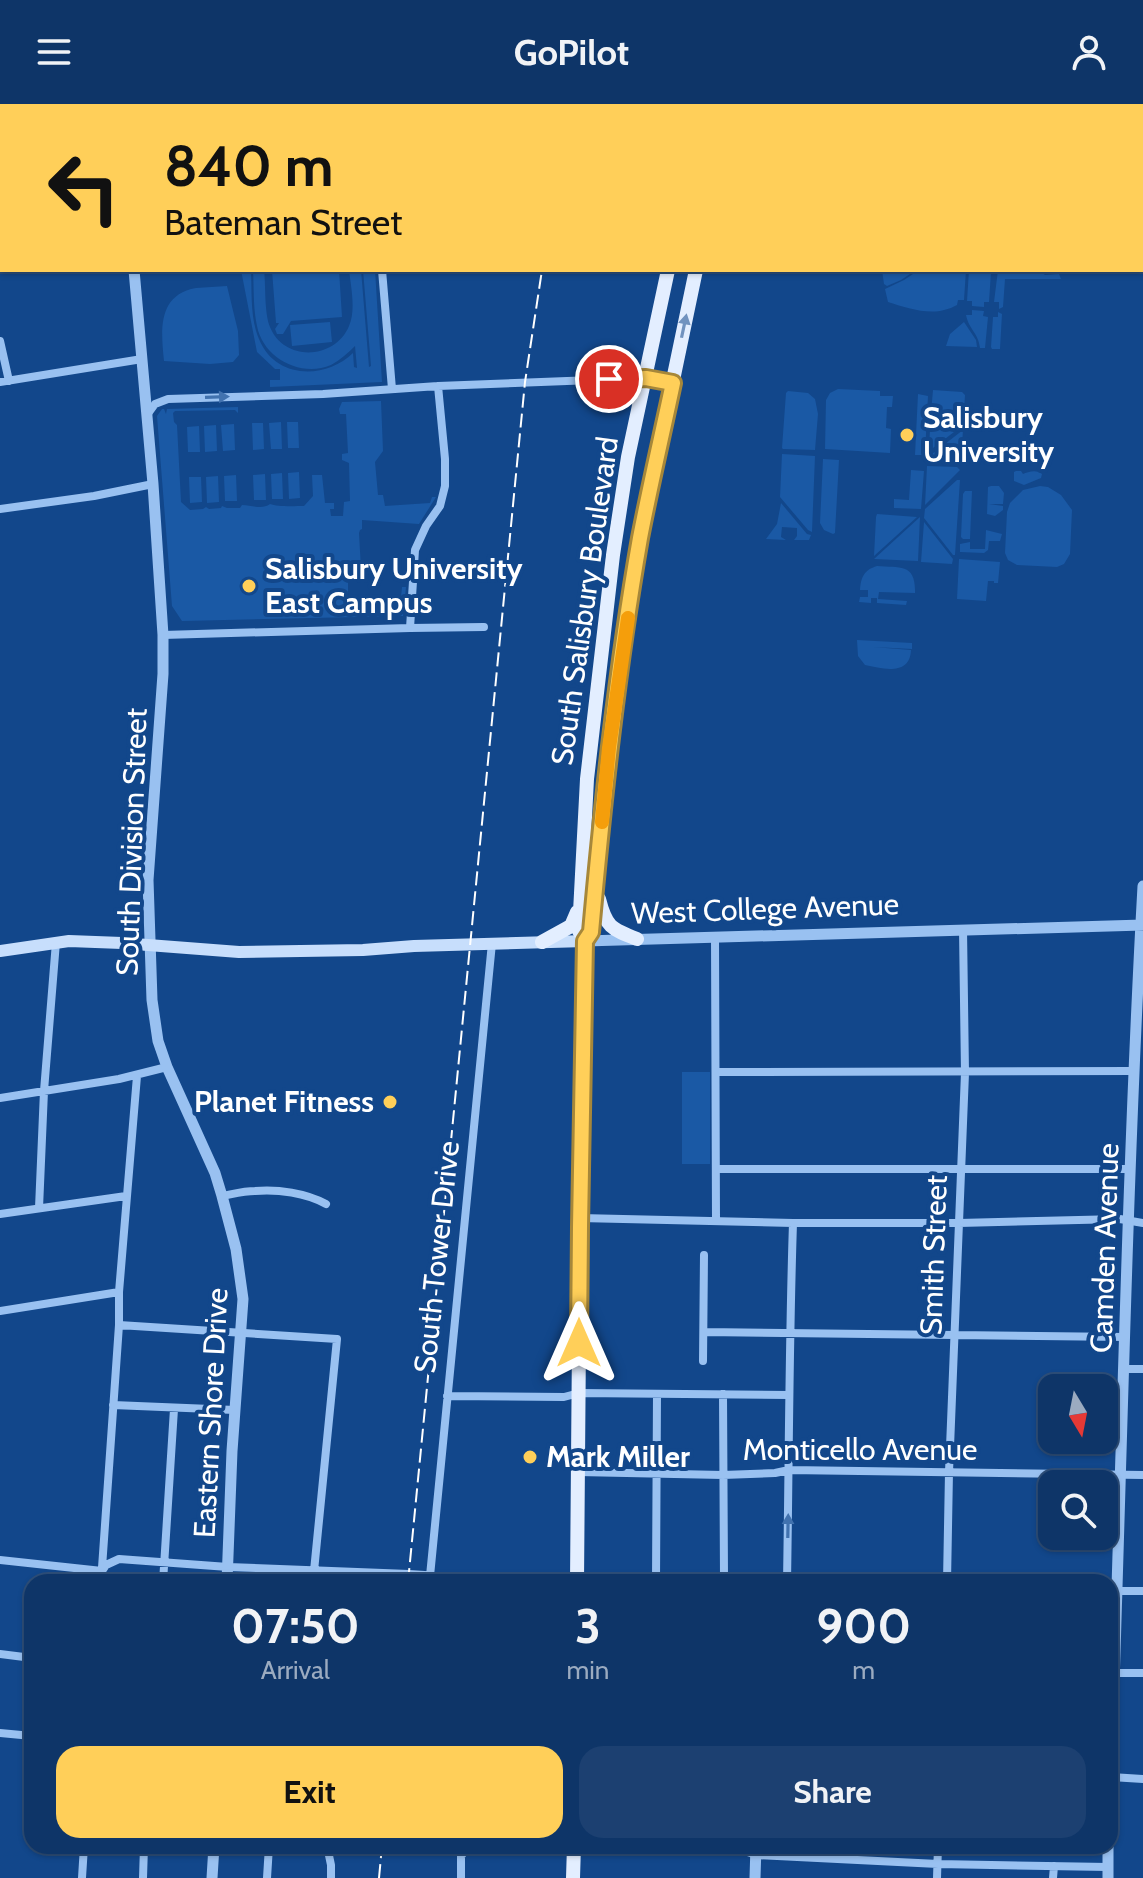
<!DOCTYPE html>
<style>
:root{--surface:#0e3568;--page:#1c4071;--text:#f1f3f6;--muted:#9babc0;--line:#2e507c;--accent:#ffcf59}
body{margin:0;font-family:Cabin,sans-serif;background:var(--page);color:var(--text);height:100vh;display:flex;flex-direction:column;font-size:30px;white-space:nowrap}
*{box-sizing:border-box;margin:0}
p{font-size:26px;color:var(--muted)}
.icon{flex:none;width:44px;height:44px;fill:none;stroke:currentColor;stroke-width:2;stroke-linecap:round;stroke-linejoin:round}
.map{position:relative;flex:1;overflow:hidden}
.drawer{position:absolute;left:24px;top:1470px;width:1094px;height:280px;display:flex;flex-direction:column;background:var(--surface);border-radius:24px;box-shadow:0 2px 6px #0004,0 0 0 2px var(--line)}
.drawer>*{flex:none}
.top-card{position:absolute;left:0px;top:0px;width:1144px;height:168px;box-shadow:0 2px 6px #0004,0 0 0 2px var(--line);background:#ffcf59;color:#111;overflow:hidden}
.needle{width:52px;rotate:170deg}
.fabs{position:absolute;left:1038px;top:1270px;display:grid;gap:16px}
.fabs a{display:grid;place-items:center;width:80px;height:80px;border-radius:16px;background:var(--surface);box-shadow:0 2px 6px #0004,0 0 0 2px var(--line);font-size:40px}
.pin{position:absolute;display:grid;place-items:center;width:68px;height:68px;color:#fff;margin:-34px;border:4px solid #fff;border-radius:50%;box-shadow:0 2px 8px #0007}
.me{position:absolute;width:88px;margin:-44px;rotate:0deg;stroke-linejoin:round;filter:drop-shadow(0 0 6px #0008)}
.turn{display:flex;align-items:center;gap:28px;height:168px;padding:0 32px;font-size:36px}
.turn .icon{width:104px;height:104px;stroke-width:2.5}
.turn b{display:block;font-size:56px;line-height:68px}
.eta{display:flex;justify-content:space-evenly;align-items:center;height:136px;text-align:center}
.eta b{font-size:48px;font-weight:700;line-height:56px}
.cta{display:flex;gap:16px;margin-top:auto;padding:16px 32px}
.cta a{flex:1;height:92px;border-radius:24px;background:var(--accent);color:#111;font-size:32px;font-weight:700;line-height:92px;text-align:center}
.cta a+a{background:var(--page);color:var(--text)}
header{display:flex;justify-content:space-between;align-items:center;height:104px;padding:0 32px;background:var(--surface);font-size:36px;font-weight:700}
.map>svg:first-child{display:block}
.green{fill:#1a59a5}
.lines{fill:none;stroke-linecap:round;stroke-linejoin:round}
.minor{stroke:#99c1f1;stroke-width:8}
.tertiary{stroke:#99c1f1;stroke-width:11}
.secondary{stroke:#c7defc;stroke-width:12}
.primary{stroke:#e3eeff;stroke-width:14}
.rail{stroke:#fff;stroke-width:2;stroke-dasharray:14 6;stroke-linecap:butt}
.oneway{fill:#7092bf}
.oneway2{fill:#4172af}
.route-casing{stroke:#a6873a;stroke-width:20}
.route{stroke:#ffcf59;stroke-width:14}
.slow{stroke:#f59e0b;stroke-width:14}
.poi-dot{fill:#ffcf59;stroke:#12478b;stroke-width:3}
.labels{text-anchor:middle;stroke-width:8;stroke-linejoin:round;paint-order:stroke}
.poi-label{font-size:30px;font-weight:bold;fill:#fff;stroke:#12478b;text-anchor:start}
.street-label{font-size:30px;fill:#fff;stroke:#12478b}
</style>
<header><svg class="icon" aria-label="menu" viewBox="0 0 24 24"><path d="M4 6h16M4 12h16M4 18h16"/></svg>GoPilot<svg class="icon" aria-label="person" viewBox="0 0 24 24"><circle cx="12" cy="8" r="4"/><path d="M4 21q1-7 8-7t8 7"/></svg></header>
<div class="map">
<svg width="1143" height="1774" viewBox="0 0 1143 1774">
<rect width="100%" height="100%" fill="#12478b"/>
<path class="green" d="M241,166H251C252,188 250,214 259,235C275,275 325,276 353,249L354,263L357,264L355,242C348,249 340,256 331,261C301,274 263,254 257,222C253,204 254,184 253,166H264C266,182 264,208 270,223C284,258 335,256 349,222C356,206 351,183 349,166H361L369,263L371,262L363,166H375L382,278L270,283V276H280V265H275L257,248Z
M272,166H339L342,213L291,217L283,230H277L275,225L279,219H276Z
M882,166H916L901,176L887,182L884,180Z
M919,166H966L964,196H958L957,201C953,203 949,205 944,206C927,211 904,203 888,198L885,185L904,176Z
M969,166H990L991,168L989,198H984V203L972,202V197H967Z
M998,166L1041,168L1045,171L1059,170L1061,175H1005L1003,203L999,205V198H994Z
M227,182L238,227L239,251L233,258L210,260L164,257C161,227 157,191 196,184C206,183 217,183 227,182Z
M972,206L984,207L983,212L988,213L985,244H980C978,228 969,226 966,211H972Z
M998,208L1002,210L1000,245H992L991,243L993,213H998Z
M330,218L332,238L292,242L290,221Z
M964,218L976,236L977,243L946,242L950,230Z
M838,285L880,287V292H893L892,303H887L886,324L891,325L890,349L825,345L826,296L830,289Z
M933,286L962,288L965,291L963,323L930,320Z
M788,287L808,289L815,295L818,310L815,346L783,345L782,344L786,289Z
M918,290L928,292L925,349L922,351H915Z
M381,297L383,347L375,358L378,391H383L385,402L430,399L432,393H436L419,420L362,416V425L360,426L359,429L361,465L348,466V505L400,504L402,483H406L403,512L182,517L172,502L157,312L162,305H164L166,310L167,305L238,303V309L235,306L175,307L173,309L174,318L177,321L181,398L190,406L203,405L206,403L209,405L221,404L222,402L227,404H240L242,401C252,401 262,406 270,400C277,403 295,402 304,402L313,392L312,371H322L325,399H334V405H330L331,412H343L344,398L350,397L349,359L342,356V350L348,349L346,310H340L339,305L342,298Z
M281,318L282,345H271L269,319Z
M287,318H298L299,344H288Z
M252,319H263L264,345L253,346Z
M234,320L235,346L223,347L221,321Z
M216,321L217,347L205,348L204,322Z
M199,322L200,348H188L187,323Z
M930,324L958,325L929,347Z
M963,326L961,355L952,359L929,358L932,350Z
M782,350L815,352L812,428L808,426L780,393Z
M823,355L839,356L835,429L833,430L824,426L820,419Z
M927,362L957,363L960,366L925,401Z
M911,366L924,367L921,405L894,404V395L909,396Z
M1016,367H1021L1023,370C1028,368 1036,365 1042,370L1041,374L1024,381L1014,377V368Z
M299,368L300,394L289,395L288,369Z
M282,369L283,395H272L271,370Z
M265,370L266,396H254L253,371Z
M236,371L237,397H225L224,372Z
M218,372L219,398L207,399L206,373Z
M189,373H201L202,398L190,399Z
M957,376H960L955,451H953L924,414L925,405Z
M991,382H999L1004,389L1003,400H989L1003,402V406L995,412L987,410L988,383Z
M1040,382L1048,383L1061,391L1072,406L1070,450L1064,460L1057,463L1017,461L1008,456L1005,449L1007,408L1010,399L1023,386Z
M965,387H972L970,435H963L961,433L963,390Z
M781,399L807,430L811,431L809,436H794L797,432V424L782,423L781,433L786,436L766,435L777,420Z
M877,410L917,413L874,452L876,413Z
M920,413L918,457L874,455Z
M924,418L953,455L952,460L921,458Z
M986,426L1002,430L1000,437H989L988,446L984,449L960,448V440L970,438V445H985Z
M959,455L1000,458L998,479H994V477H988L986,497L957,495Z
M877,462C900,464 916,459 915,489L879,488L878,495L907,497L906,501L877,499V494H871V499L859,498L860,493H868V486H860C861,473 864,466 877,462Z
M857,536L912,539V545L873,543L911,546C910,572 883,565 865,561L858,552Z
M682,968H710V1060H682Z"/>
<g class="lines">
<path class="minor" d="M372,0L373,2
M0,1L3,0
M0,126L2,124
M382,166L392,285
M0,237L9,277
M0,278L142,255
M147,311L155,300L168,295L323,290L438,282L646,274L673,279
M0,405L94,392L153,380
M410,524L415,446L426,422L440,402L445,382V355L438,282
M163,531L410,524L484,523
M715,833L716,1117
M716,968L1134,967
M0,994L119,975L167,963
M716,1065H1131
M222,1092C233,1090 244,1087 255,1087C278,1085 306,1089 326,1100
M39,1104L44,987L56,838
M0,1110L126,1092
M580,1114L793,1119H959L1120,1115L1143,1119
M0,1207L119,1188
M119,1221L337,1235L314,1467
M704,1228L1125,1233
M703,1257L704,1151
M1125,1265H1143
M723,1290L724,1472L726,1478
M447,1292L564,1293L579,1289L789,1291
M113,1301L235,1306
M578,1368L723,1371L775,1369L789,1366L1143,1371
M0,1456L102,1467L106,1461L119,1455L228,1463L409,1470L534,1478
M430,1472L492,839
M101,1478L119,1221V1188L137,972
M163,1478L174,1305
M656,1478L657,1290
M787,1478C789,1358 789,1239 793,1119
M947,1478L949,1368L965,969L963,825
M1110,1487H1143
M0,1550L32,1554
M1114,1569H1143
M0,1629L32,1632
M1111,1673L1143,1675
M268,1742L328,1743
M327,1742L331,1761V1774
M646,1742L742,1746L756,1751L938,1760L1108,1763
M82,1774L84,1742
M143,1774L144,1742
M267,1774L269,1742
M461,1774V1752L469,1742
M937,1774L938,1742
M1053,1774L1054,1762"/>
<path class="tertiary" d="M118,0V2
M134,166L153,380L163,531V570L148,776L152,896L158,937L167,963L215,1069L222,1092L236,1145L243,1195L232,1347L227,1478
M585,837L1143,821
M1110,1700C1121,1394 1126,1088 1143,782
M212,1774L214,1742
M755,1774L756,1742
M1108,1774V1742"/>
<path class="secondary" d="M0,847L69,837L122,839L239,848L363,846L414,842L585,837"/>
<path class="primary" d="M702,2V0
M732,2V0
M599,795C606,823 611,825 637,835
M585,837L591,828L609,644L640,434L696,166
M542,838L571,822L577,808
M577,1478L580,1114L585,849V837L579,827L587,675L613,451L628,353L668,166
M573,1774L574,1742"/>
<path class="rail" d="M578,2L579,0
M408,1478L525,278L542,166
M379,1774L382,1742"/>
</g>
<defs><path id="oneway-solid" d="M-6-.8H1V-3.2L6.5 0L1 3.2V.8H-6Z" transform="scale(2)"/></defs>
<use class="oneway" href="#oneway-solid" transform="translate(684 222) rotate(-78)"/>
<g class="oneway2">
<use href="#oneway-solid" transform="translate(217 293) rotate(-2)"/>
<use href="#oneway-solid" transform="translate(788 1422) rotate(-89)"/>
</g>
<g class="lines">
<g class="route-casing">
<path id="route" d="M579,1239L580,1123L585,837L591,828C603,696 617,565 640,434C650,382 662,331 673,279L646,274L609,275"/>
</g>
<use href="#route" class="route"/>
<path class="slow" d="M602,718L609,644L628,514"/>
</g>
<g class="poi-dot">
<circle cx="907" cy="331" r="8"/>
<circle cx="249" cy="482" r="8"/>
<circle cx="390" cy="998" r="8"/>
<circle cx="530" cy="1353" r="8"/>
</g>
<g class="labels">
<g class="poi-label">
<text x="923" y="324">Salisbury<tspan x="923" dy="34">University</tspan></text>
<text x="265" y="475">Salisbury University<tspan x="265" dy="34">East Campus</tspan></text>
<text x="374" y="1008" text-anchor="end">Planet Fitness</text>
<text x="546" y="1363">Mark Miller</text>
</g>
<g class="street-label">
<text transform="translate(585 497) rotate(-82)" y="10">South Salisbury Boulevard</text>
<text transform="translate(132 738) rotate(-88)" y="10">South Division Street</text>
<text transform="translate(765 805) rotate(-2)" y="10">West College Avenue</text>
<text transform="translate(1105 1144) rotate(-88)" y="10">Camden Avenue</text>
<text transform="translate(934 1151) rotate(-88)" y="10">Smith Street</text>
<text transform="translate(437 1153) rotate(-84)" y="10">South Tower Drive</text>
<text transform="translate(211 1309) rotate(-87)" y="10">Eastern Shore Drive</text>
<text x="860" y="1356">Monticello Avenue</text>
</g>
</g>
</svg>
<div class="fabs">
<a><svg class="needle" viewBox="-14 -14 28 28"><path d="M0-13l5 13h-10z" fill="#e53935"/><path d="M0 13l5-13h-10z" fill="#9babc0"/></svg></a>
<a><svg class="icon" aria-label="search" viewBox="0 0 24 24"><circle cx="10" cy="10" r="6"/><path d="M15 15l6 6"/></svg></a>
</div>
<div class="pin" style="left:609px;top:275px;background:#d93025"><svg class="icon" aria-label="arrive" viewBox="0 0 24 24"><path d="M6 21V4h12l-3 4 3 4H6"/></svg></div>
<svg class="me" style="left:579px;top:1239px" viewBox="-20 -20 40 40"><path d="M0-17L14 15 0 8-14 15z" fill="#ffcf59" stroke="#fff" stroke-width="4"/></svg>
<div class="top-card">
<div class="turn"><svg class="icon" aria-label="left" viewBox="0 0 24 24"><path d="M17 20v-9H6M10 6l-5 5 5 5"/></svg><div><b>840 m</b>Bateman Street</div></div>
</div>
<section class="drawer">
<div class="eta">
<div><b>07:50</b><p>Arrival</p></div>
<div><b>3</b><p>min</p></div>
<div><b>900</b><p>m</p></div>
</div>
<div class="cta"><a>Exit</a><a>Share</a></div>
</section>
</div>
